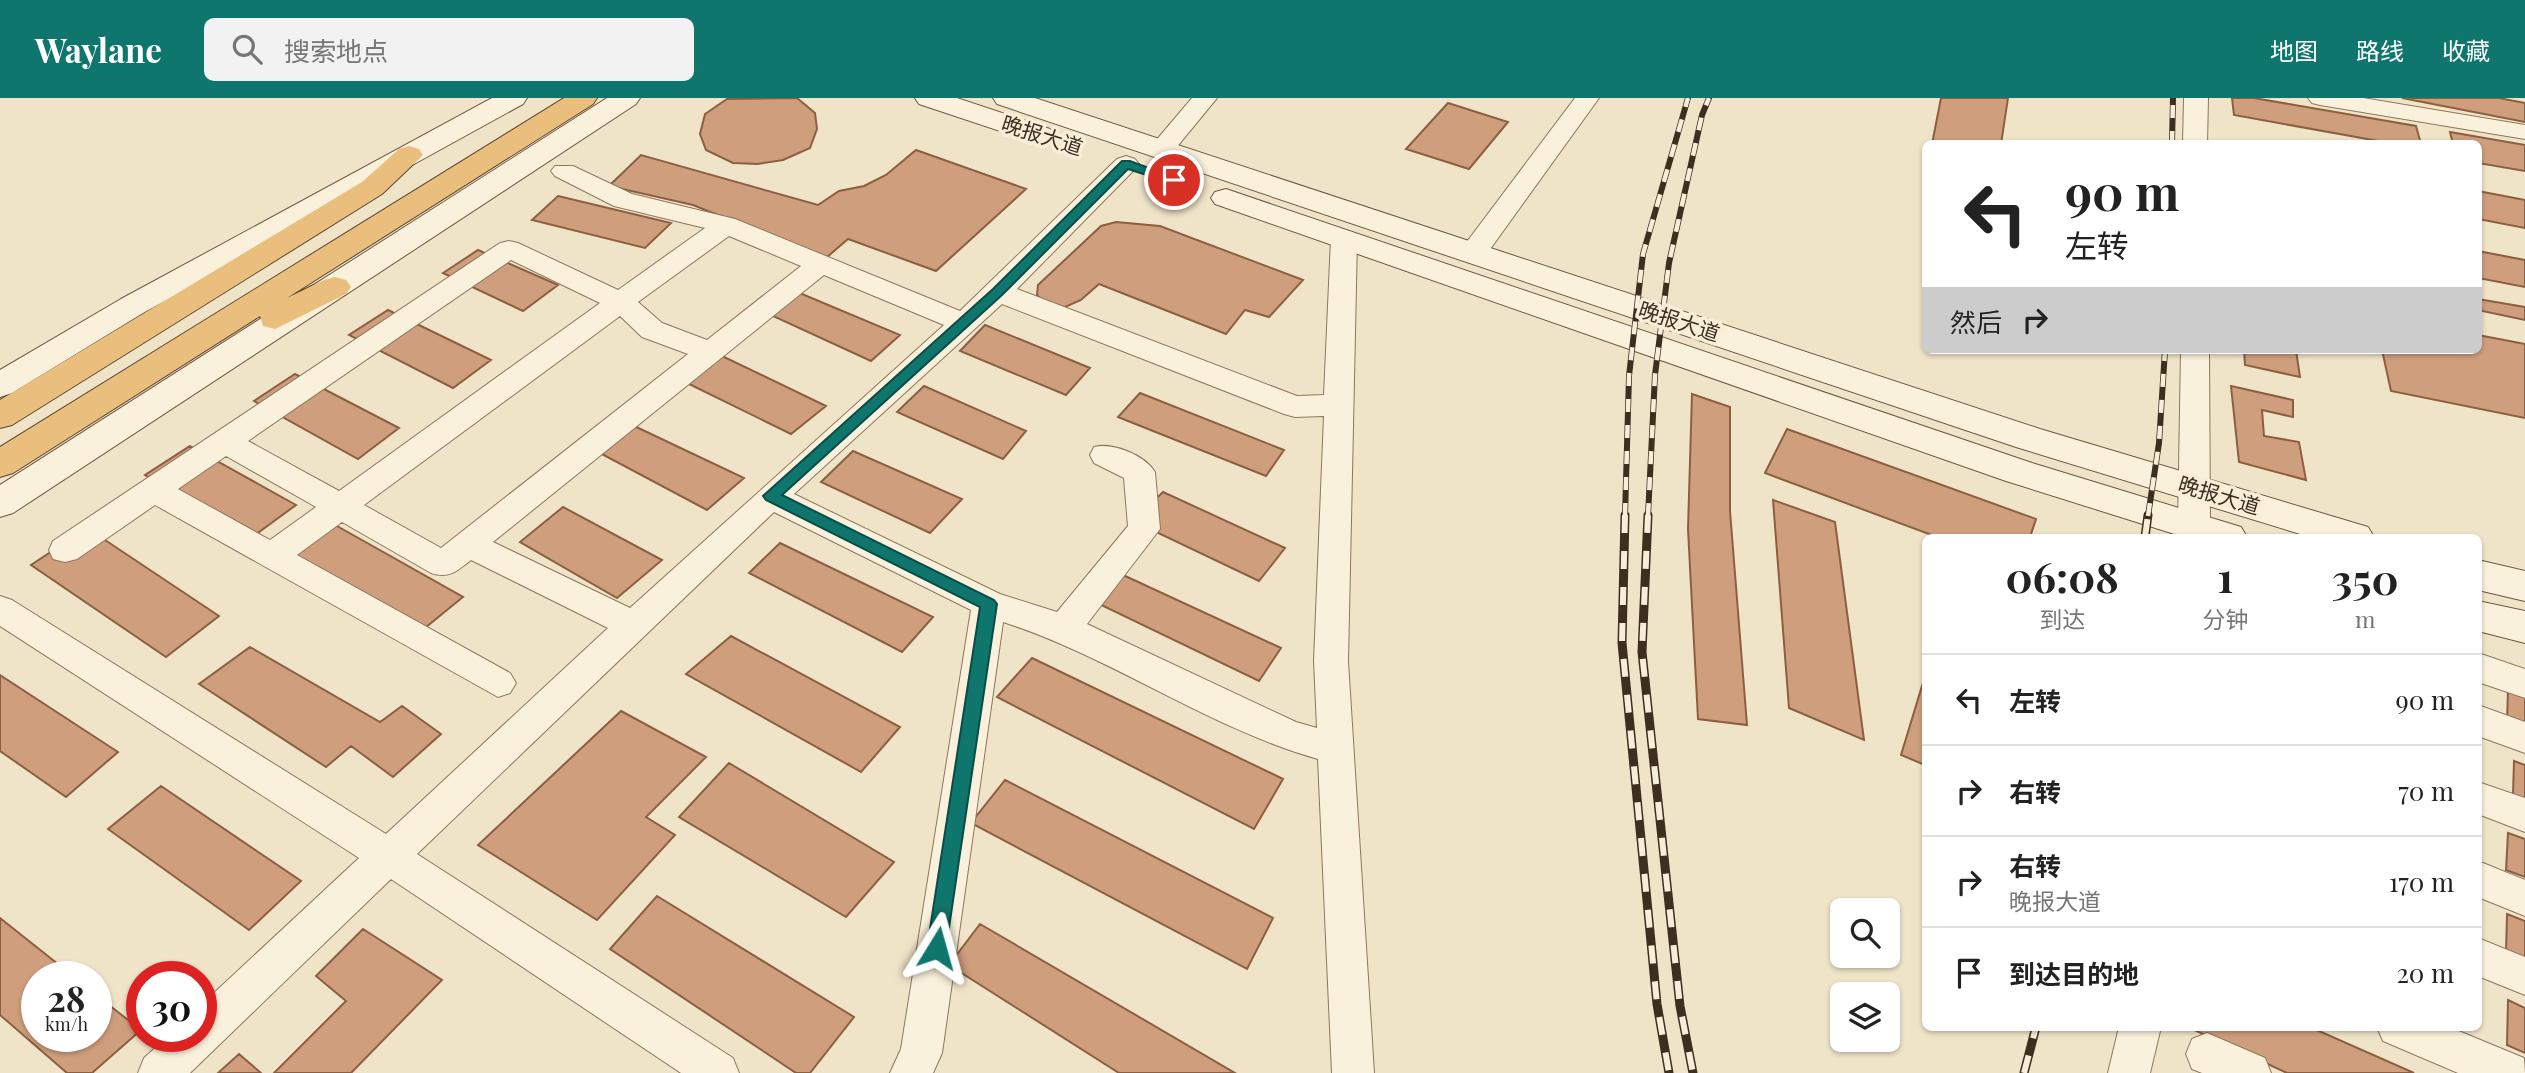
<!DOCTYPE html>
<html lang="zh">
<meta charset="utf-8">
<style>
:root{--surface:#fff;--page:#f2f2f2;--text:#222;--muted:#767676;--line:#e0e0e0;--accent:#0f766e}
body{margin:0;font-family:"Playfair Display","Noto Sans SC",serif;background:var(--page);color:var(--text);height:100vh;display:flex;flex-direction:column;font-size:26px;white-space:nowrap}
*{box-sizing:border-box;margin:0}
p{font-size:23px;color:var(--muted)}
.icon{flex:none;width:38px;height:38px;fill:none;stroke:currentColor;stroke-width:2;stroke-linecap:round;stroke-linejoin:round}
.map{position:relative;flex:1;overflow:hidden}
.panel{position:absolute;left:1922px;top:436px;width:560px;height:497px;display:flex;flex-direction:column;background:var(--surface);border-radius:10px;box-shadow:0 2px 5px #0004}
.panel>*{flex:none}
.banner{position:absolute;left:1922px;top:42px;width:560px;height:214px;border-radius:10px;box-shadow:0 2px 5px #0004;background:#fff;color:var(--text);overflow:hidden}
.tools{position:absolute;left:1830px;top:800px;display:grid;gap:14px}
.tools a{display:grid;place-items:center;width:70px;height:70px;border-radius:10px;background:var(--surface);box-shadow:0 2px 5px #0004;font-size:35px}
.speed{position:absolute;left:21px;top:863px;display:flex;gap:14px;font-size:35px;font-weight:700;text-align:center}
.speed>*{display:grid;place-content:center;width:91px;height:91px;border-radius:50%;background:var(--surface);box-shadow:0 2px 5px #0004;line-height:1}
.speed small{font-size:18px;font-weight:400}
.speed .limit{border:10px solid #d22;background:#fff;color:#111}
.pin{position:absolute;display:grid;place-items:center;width:60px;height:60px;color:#fff;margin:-30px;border:4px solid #fff;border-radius:50%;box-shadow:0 2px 7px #0007}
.me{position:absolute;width:77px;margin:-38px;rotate:8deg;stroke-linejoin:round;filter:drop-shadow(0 0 5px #0008)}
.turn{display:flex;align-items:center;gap:24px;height:147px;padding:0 28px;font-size:32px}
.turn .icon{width:91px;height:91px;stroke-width:2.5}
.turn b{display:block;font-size:49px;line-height:60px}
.then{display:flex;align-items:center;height:66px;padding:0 28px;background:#0003;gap:14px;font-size:26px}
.eta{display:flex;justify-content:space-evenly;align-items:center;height:119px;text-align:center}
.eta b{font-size:42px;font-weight:700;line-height:49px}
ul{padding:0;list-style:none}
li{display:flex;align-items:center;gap:21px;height:91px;padding:0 28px;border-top:2px solid var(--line)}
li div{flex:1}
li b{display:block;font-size:26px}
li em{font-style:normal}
header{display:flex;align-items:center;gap:42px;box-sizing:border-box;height:98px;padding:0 35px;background:var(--accent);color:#fff}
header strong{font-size:33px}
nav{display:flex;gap:38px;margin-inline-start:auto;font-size:24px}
.search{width:490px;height:63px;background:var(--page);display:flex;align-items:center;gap:18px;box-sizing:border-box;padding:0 24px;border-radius:10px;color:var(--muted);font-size:26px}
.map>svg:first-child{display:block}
.building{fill:#cf9f7d;stroke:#8d5f41;stroke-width:2}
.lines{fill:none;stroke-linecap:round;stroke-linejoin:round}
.minor-casing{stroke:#8d765c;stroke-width:2}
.secondary-casing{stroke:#6f573f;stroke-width:2}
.trunk-casing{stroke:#5b4430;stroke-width:2}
.minor{fill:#faf1dc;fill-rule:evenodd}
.secondary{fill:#faf1dc;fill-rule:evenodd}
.trunk{fill:#eabe7c;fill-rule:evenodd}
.rail-far1-casing{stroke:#3d2e20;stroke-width:6}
.rail-casing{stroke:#3d2e20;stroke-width:9}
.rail-far1{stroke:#f7eed8;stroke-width:4.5;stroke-dasharray:13;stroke-linecap:butt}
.rail{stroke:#f7eed8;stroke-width:6;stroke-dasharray:18;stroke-linecap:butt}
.route{fill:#0f766e;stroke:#0a4d48;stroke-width:2}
.labels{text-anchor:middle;stroke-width:7;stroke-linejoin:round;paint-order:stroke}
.street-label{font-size:21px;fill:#3d2e20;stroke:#f7eed8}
</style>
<header>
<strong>Waylane</strong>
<div class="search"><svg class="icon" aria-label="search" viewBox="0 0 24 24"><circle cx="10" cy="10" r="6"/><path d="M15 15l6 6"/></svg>搜索地点</div>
<nav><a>地图</a><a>路线</a><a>收藏</a></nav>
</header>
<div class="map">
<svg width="2525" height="975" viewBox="0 0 2525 975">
<rect width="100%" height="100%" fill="#f0e4c8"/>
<path class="building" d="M797,0L815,15L817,31L810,50L783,62L758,66L733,65L706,52L700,36L705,16L727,1Z
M1941,0H2008L2001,46H1932Z
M2232,0H2254L2416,28L2421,46H2395L2234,17Z
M2402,0H2499L2525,5V24Z
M1448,5L1508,24L1469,71L1406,51Z
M2450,34L2525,47V73L2478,65V46H2453Z
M916,52L1026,91L936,173L848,141L826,160L693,107L609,88L641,57L818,107L839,93L864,88L886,77Z
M2478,93L2525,102V130L2478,121Z
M558,98L671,125L645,150L532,122Z
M1116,124L1160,128L1303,182L1269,219L1245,212L1226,236L1099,186L1081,202L1065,209L1047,207L1037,197L1038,187L1101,128Z
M478,152L558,187L523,213L443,175Z
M2478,153L2525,162V189L2478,180Z
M790,191L900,237L871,263L762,213Z
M2478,201L2525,209V222L2482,213Z
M388,212L491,262L453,290L349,237Z
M985,227L1090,270L1066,297L960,253Z
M2478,237L2525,246V320L2391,293L2382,252H2478Z
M2244,252H2296L2300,279L2245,267Z
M722,258L826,308L791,336L685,284Z
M295,276L399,330L358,361L254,303Z
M924,288L1026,333L1003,361L897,314Z
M2231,288L2293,302V319L2262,312L2264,338L2299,344L2306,382L2239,364Z
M1140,295L1284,352L1266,378L1118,319Z
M1692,296L1730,309V413L1747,627L1698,621L1688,431Z
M630,326L744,380L707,412L598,354Z
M1787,331L2036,421L2030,439H1937L1765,375Z
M190,348L296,407L251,440L145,377Z
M853,353L962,401L930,435L821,384Z
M1163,394L1285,450L1259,483L1133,423Z
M1773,402L1835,424L1864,642L1789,610Z
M563,409L662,462L617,500L520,444Z
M321,419L463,499L420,534L278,451Z
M87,430L219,518L166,559L31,467Z
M780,445L933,519L902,554L749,475Z
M1123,477L1281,550L1259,583L1097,505Z
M731,538L900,629L861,674L686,576Z
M250,549L380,624L402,608L441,636L393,679L351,648L326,669L199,586Z
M1032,560L1283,681L1254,731L997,599Z
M0,577L118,654L66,699L0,653Z
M1925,578V667L1901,657Z
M2508,591L2525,597V630L2507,624Z
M621,613L706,659L646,719L675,737L597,822L478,747Z
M2514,663L2525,667V702L2513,697Z
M729,665L894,764L846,819L679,719Z
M1005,682L1273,820L1247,871L971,725Z
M161,688L301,783L249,832L108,731Z
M2508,735L2525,741V779L2506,772Z
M657,798L854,919L810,975H796L610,851Z
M2507,816L2525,823V863L2506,855Z
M0,820L73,878H37V938H96V897L141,932L92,975H67L0,917Z
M980,826L1235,975H1119L949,867Z
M363,831L442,882L351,975H274L346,903L316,878Z
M2508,902L2525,910V955L2507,947Z
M2188,929H2310L2414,975H2287Z
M239,956L261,975H218Z"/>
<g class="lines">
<g class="minor-casing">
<path id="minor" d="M1192,0H1217L1171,56H1153L1150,51L1153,46Z
M1575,0H1599L1483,161L1473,163L1463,161L1460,155L1463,149Z
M2184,0H2208L2207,46H2183Z
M2308,0H2363L2525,27V41L2320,7L2312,5Z
M1126,58L1135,61L1139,66L1135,71L1017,191L1297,298L1324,297L1331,141L1335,135H1353L1357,141L1348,563L1374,975H1332L1318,661C1208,630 1112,559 1003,524L942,955L933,975H890L901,951L971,512L774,414L417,756L733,960L739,975H681L391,781L190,975H138L144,960L168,938H201V907L359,760L0,528V498L12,502L386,736L608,530L471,462C457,473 449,481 431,475L342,424L297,457L510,575L516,585L510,595L498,599L155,407L77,461L65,464L53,461L49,452L53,443L500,145L509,143L518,145L618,192L705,130L614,108L555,78L551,73L555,68H573L632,96L735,121L960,213L1117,61ZM729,138L801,168L707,242L662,225L638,204ZM511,162L600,205L339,393L248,343ZM824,177L944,227L630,510L493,444ZM1002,206L1284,316L1295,319L1324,318L1314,563L1317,630L1296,624L1087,526L1160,431L1155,374C1145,357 1112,344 1094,349L1090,357L1094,365L1124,380L1128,428L1057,514L1000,496L794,396ZM620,218L642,239L688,256L441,450L364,407ZM226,358L316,409L270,442L178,391Z
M2181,252H2209L2210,429L2215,439H2183L2178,429Z
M2478,555L2525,571V600L2478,584Z
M2478,607L2525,624V655L2478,638Z
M2478,684L2525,700V734L2478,716Z
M2478,763L2525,782V818L2478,799Z
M2478,840L2525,859V897L2478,878Z
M2119,929H2161L2150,975H2108Z
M2377,929H2449L2524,960L2525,975H2458L2383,943Z
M2207,935L2265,960L2271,975H2202L2192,971L2186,956L2192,941Z"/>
</g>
<g class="secondary-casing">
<path id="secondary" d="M492,0H527L523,6L143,215L12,295L0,299V272L121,201Z
M607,0H640L636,6L13,415L0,419V387Z
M915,0H957L1050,31L1054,37L1050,43L1040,46L1030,43L919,6Z
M993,0H1035L2040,331L2368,429L2374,439H2310L2016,349L997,6Z
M1226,91L2032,365L2241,429L2247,439H2184L2006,383L1215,106L1211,100L1215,94Z
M2478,462L2525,473V503L2478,492Z
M2478,503L2525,513V545L2478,533Z"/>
</g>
<g class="trunk-casing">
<path id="trunk" d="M564,0H597L593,6L287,200L324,182L335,179L346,182L351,189L346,196L275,231L263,228L260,218L13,375L0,379V349Z
M409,48L419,51L423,57L382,96L12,327L0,330V302L362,84L399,51Z"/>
</g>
<use href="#minor" class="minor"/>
<use href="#secondary" class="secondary"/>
<use href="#trunk" class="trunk"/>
<g class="rail-far1-casing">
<path id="rail-far1" d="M2172,46L2173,0
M1625,418L1629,278L1643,156L1688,0
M1648,418L1655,277L1669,165L1702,17L1709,0
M2148,418L2159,345L2165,252"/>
</g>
<g class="rail-casing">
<path id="rail" d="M1625,417L1622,545L1657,906L1669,975
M1648,417L1642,554L1680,908L1693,975
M2145,439L2148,417
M2024,975L2036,929"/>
</g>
<use href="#rail-far1" class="rail-far1"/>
<use href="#rail" class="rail"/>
</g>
<path class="route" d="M1122,63H1130L1181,82L1174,86L1128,71L1002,197L782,397L994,502L997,506L946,850L943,856L937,859L930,856L927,850L980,509L766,402L763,398L993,191Z"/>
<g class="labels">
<g class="street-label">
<text transform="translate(1042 38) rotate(18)" y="7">晚报大道</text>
<text transform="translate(1679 224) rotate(18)" y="7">晚报大道</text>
<text transform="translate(2219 398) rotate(17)" y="7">晚报大道</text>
</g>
</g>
</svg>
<div class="tools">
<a><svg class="icon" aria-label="search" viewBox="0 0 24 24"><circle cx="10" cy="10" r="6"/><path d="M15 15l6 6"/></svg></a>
<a><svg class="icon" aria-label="layers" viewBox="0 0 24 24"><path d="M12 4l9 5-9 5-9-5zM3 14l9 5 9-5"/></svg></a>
</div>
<div class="speed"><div>28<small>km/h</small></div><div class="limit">30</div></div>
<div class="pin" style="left:1174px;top:82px;background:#d93025"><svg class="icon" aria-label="arrive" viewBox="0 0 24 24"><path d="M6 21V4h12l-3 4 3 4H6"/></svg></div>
<svg class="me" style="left:937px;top:850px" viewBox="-20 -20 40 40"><path d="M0-17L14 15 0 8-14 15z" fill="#0f766e" stroke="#fff" stroke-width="4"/></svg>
<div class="banner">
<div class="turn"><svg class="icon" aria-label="left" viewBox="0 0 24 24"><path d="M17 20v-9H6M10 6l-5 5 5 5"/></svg><div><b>90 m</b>左转</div></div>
<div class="then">然后<svg class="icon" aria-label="right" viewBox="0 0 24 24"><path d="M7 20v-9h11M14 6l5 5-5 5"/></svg></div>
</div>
<section class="panel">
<div class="eta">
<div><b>06:08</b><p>到达</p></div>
<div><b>1</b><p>分钟</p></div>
<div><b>350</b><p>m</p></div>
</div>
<ul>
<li><svg class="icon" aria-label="left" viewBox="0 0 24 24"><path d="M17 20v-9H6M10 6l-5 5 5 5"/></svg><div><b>左转</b></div><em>90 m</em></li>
<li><svg class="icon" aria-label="right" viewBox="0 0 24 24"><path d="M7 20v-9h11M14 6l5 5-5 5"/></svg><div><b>右转</b></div><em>70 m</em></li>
<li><svg class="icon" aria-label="right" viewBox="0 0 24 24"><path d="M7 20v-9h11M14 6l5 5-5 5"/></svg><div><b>右转</b><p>晚报大道</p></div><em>170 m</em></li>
<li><svg class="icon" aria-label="arrive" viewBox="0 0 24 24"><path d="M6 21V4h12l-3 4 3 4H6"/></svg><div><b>到达目的地</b></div><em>20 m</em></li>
</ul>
</section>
</div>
